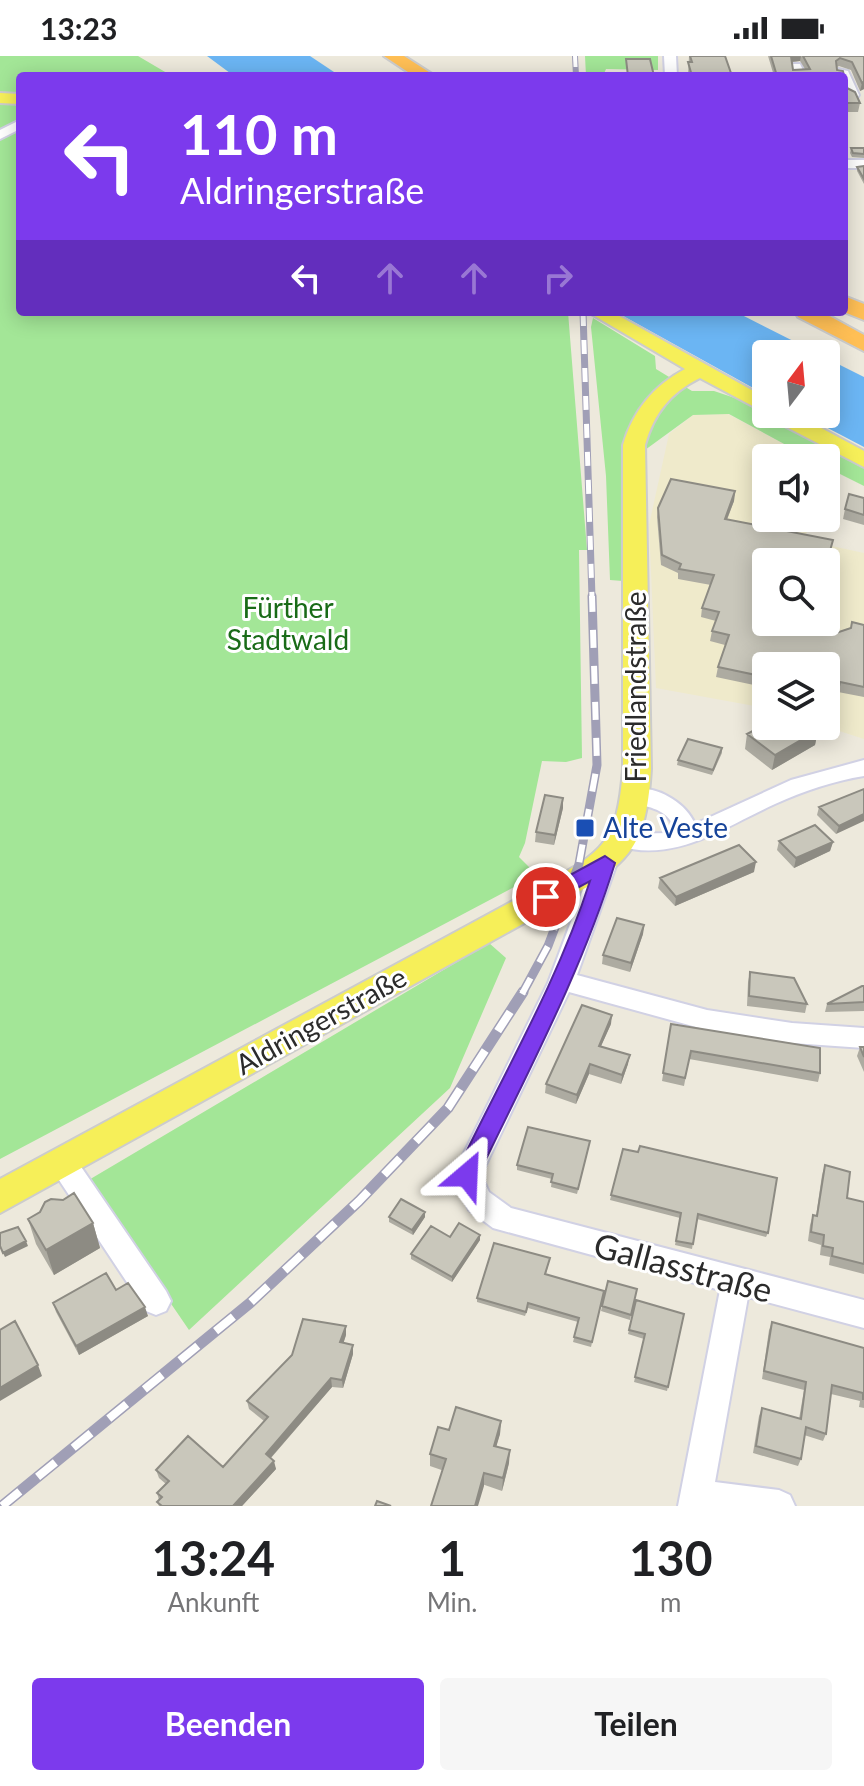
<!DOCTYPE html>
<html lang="de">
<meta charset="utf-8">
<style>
:root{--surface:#fff;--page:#f6f6f6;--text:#202124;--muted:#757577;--accent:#7c3aed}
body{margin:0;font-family:Lato,sans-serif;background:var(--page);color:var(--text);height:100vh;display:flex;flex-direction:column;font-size:30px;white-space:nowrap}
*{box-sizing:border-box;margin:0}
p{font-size:26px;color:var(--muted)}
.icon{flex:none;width:44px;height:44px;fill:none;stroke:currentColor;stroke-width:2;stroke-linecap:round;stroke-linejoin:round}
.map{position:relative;height:1450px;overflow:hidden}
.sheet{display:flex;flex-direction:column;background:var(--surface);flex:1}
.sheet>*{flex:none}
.guide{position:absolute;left:16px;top:16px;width:832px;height:244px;border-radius:8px;box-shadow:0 4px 20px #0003;background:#7c3aed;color:#fff;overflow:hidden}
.needle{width:52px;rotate:16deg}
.tools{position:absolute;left:752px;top:284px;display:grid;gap:16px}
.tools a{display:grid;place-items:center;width:88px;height:88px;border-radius:8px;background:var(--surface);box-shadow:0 4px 20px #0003;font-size:40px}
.pin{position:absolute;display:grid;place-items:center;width:68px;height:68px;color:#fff;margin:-34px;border:4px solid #fff;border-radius:50%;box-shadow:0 2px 8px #0007}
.me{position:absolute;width:88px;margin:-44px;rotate:26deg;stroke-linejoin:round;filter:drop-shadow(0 0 6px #0008)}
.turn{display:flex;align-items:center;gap:28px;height:168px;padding:0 32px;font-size:36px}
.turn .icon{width:104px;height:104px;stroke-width:2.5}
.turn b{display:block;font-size:56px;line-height:68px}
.lanes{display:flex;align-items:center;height:76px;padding:0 32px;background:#0003;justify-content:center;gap:40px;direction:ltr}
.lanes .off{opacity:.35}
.eta{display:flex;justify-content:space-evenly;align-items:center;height:136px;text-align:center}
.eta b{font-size:48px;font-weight:700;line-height:56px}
.primary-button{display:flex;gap:16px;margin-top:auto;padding:16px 32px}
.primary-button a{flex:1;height:92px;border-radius:8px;background:var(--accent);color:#fff;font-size:32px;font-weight:700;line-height:92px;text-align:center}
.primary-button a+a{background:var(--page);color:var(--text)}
.status{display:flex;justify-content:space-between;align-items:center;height:56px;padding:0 40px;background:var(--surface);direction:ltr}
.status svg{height:22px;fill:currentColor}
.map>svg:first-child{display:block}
.education{fill:#efeacb;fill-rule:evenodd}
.green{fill:#a3e697}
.water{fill:#6bb5f3}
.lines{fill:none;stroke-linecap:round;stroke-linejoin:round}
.minor-casing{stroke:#d1d1e4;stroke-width:4}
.major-casing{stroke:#ccc;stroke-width:4}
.highway-casing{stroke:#ccc;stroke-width:4}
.minor{fill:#fff;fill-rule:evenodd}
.major{fill:#f6ef59;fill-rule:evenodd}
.highway{fill:#ffbf55;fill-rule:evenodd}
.rail-far3-casing{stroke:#a09fb6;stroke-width:6}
.rail-far2-casing{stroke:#a09fb6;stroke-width:7}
.rail-far1-casing{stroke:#a09fb6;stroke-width:9}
.rail-casing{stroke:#a09fb6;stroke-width:11}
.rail-far3{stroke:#fff;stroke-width:4;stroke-dasharray:11;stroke-linecap:butt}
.rail-far2{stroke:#fff;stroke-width:5;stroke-dasharray:14;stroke-linecap:butt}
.rail-far1{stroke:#fff;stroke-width:6;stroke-dasharray:18;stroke-linecap:butt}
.rail{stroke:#fff;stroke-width:8;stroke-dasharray:23;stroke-linecap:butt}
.wall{fill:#adaba1;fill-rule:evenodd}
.shaded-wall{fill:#8d8b83}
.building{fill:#c9c7bb;stroke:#8d8b83;stroke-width:2}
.route{fill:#7c3aed;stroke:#51269a;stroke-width:2}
.transit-dot{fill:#1a4fb4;stroke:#fff;stroke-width:3}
.labels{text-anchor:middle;stroke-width:6;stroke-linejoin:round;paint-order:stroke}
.park-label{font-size:28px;fill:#196b17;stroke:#fff}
.street-label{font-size:28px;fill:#2b2b2b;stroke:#fff}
.transit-label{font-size:28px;fill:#164399;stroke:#fff;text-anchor:start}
.near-street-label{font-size:34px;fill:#2b2b2b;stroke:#fff}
</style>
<div class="status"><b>13:23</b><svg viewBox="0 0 49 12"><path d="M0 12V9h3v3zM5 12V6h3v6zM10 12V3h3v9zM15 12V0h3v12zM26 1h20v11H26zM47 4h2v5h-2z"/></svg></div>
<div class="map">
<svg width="864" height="1450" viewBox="0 0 864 1450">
<rect width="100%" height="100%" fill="#ede9dc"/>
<path class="education" d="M728,358L810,402H766V462H812L804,484L864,497V683L824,670L826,610H766V652L656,632L649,469L669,378L693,359ZM766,506H826V566H766Z"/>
<path class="green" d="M0,0H138L172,20H20V39L0,37Z
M585,0H658V14L606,13L603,20H586Z
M0,46L20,48V256H568L587,494H579L582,702L566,706L542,705L525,787L519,801L537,819L0,1103Z
M593,262L655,300L656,313L692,335H714L738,343L864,411V430L826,411V402H810L729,358L693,359L623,410V525L610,524L606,420L591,271Z
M489,887L506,902L450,1032L189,1274L87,1125Z"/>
<path class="water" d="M207,0H310L340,20H234Z
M616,256H736L819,298H766V339Z
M826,302L864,321V391L801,358H826Z"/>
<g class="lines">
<g class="minor-casing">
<path id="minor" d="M664,0H676L677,20H665Z
M792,8H800L806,20H794Z
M838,13L848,15L859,39L857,42L847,39L844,20H838Z
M20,64V73L0,83V74Z
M844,104H864V112H844Z
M864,704V720C833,725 804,735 775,748C724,771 676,807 618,790L615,784L618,778L669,777L673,769C664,751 646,751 628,746L625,740L628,734C653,727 685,745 695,768L791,724Z
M605,799L613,801L617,807L577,919L707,954L792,967L864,972V992L792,987L707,974L569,936L481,1119L489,1136L511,1152L864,1244V1272L748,1241L715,1426L779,1434L790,1439L795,1450H678L720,1234L493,1172L469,1154L453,1119L548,927L593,807L597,801Z
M63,1095L73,1099L166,1235L171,1245L166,1255L156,1259L146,1255L53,1115L49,1107L53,1099Z"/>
</g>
<g class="major-casing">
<path id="major" d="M0,37L20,38V48L0,47Z
M588,256H612L766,342V357L700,322C670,337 654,357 645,389L651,713C646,798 626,808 557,849L0,1157V1123L535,833C601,796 617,792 623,713V389C633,355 653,330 685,313Z
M768,358H795L864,395V411L771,363Z"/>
</g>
<g class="highway-casing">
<path id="highway" d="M384,0H404L435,20H414Z
M844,240L864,248V264L844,256Z
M795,256H822L864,279V295L798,261Z"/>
</g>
<use href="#minor" class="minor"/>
<use href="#major" class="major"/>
<use href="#highway" class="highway"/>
<g class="rail-far3-casing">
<path id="rail-far3" d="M575,0L576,20"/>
</g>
<g class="rail-far2-casing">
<path id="rail-far2" d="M583,256L592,542"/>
</g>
<g class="rail-far1-casing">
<path id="rail-far1" d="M522,938L548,890L579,808L597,709L592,540"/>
</g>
<g class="rail-casing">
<path id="rail" d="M2,1450L250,1247L359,1145L448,1052L523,936"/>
</g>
<use href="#rail-far3" class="rail-far3"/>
<use href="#rail-far2" class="rail-far2"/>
<use href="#rail-far1" class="rail-far1"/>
<use href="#rail" class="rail"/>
</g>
<path class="wall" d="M689,0H725L732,20H688Z
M768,0H864V33L860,35L851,14L839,10L837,11V14L844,20H774ZM800,5L805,13L793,14L792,6Z
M844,22L845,31L860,47L858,56H844Z
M851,92H864V102L852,101L850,97Z
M864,110V128L857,115V111Z
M735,435L734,445L727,464L810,572L833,578L864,569V641L838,636L833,658L826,657V610H766V620L758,618L754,629L716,621L718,611L725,589L710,585L712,575L716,565L701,561L702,552L711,529L678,523V517L661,509L657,461L658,452Z
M864,442V469L843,463L845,453Z
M766,654V670L818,674L815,689L772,714L745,693L747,678L760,671L762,656Z
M722,692V697L712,719L677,709L678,704Z
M864,733L836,778L817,759L819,751Z
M563,742V752L554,789L535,786L536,776Z
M779,785L833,786L830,795L794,812L777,794Z
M754,816L675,850L658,832L660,822Z
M644,869L643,878L630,916L602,908L603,899Z
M750,916L807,948L805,957L747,950L748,926Z
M864,930V955L825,956L827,948Z
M611,968L601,990L628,1008L621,1028L589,1018L576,1048L545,1037L546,1028Z
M671,968L820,1017L818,1026L689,1003L684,1030L662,1025Z
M860,991H864V1016L857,1000Z
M589,1090L577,1138L551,1131L552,1123L517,1114V1109Z
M623,1093L768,1177L766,1181L697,1163L692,1193L675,1189L680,1162L610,1144Z
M825,1109L847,1142L864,1146V1218L829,1209L830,1201L820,1199L821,1189L808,1185L810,1169L813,1159L816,1160L822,1119Z
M389,1161H425L413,1179L389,1166Z
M28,1163L93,1167L100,1192L54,1219L36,1188Z
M480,1179V1184L452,1226L411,1203V1198L450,1181Z
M549,1206L546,1218L604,1235L591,1291L573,1286L578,1266L528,1252L525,1260L477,1246V1242Z
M608,1225L637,1233L630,1264L601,1255Z
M116,1234L148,1260L79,1299L56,1256L53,1247Z
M636,1244L684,1258L667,1335L634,1326L644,1283L628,1278Z
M772,1266L864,1292V1352L859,1351L860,1345L831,1338L826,1378L823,1385L804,1379L801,1403L798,1410L753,1397L759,1360L762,1352L799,1363L804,1334L762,1323L769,1274Z
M346,1279L343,1287L353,1289V1298L343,1332L332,1331L271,1402L276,1413L242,1450H159L157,1446L159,1444L157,1437L166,1428L159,1422L156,1414L223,1411L264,1365L249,1353L247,1345Z
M501,1365L500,1378L496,1390L509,1407L502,1435L430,1410V1398L449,1374Z"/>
<path class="shaded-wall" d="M791,0H801L800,5L790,6Z
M864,26V33L860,35L862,27Z
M735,435L734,445L723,473L725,463Z
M818,674L815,689L772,714L775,699Z
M563,742V752L554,789L555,779Z
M864,758V765L836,778L839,770Z
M833,786L830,795L794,812L796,802Z
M756,806L754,816L675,850L676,841Z
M644,869L643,878L630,916L631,907Z
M612,959L611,968L597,999L599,990Z
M630,999L628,1008L621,1028L622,1019Z
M590,1008L589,1018L576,1048L577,1039Z
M425,1156V1161L413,1179L412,1174Z
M93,1167L100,1192L54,1219L46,1194Z
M480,1179V1184L452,1226V1221Z
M26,1185L28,1190L5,1201L3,1197Z
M145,1251L148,1260L79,1299L76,1290Z
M346,1270V1279L341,1295L340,1286Z
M353,1289V1298L343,1332L342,1324Z
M38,1309L42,1320L0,1345V1332Z
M331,1322L332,1331L267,1406L266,1398Z
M501,1365L500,1378L493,1402L494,1390Z
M510,1394L509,1407L502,1435L503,1422Z
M274,1405L276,1413L242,1450H233Z
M484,1417V1430L478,1450H475Z"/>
<path class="building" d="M690,0H725L732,20H692L688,6H692Z
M771,0H791L793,14L810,13L803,0H864V26L862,27L852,6L840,2L836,5L837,14L843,15L844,20H777Z
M626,3H650L654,20H628Z
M844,22L845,31L855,36L860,47H844Z
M851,92H864V98L853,97Z
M864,110V123L857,111Z
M671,423L735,435L725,463L833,484L826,509V506H766V566H811L809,572L833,578L851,572L852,566L864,569V631L840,626L835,648L826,646V610H767L760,608L756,619L718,611L729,579L712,575L719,556L702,552L714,519L679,513L681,508L662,499L658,452Z
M849,438L864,442V459L845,453Z
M766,668V670H812L818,674L775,699L747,678Z
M688,683L722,692L713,714L678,704Z
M864,733V758L839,770L819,751Z
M545,739L563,742L555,779L536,776Z
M815,769L833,786L796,802L779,785Z
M739,789L756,806L676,841L660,822Z
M617,862L644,869L631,907L603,899Z
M750,916L794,922L807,948L749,940Z
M862,930H864V946L827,948Z
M582,949L612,959L599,990L630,999L622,1019L590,1008L577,1039L546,1028Z
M671,968L820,992V1017L691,995L685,1022L663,1017Z
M860,991H864V1001Z
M528,1071L590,1085L578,1133L551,1126L553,1118L517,1109Z
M640,1090L777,1122L768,1177L698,1158L693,1188L676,1185L681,1157L611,1139L623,1093L638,1096Z
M825,1109L850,1116L847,1142L864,1146V1208L832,1200L833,1192L823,1190L824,1179L811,1176L813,1159L817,1160Z
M74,1137L93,1167L46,1194L28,1163L40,1156L45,1146L51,1143L63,1144Z
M401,1143L425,1156L412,1174L389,1161Z
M459,1167L480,1179L452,1221L411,1198L431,1170L450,1181Z
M18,1171L26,1185L3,1197L0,1190V1177Z
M494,1187L550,1202L545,1218L604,1235L592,1286L574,1281L579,1262L528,1247L526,1256L477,1242Z
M106,1217L116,1234L128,1227L145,1251L76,1290L53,1247Z
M608,1225L637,1233L631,1259L602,1250Z
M636,1244L684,1258L668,1331L635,1321L645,1278L629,1274Z
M303,1263L346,1270L340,1286L353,1289L342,1324L331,1322L266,1398L274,1405L233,1450H162L157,1446L162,1441L157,1437L169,1425L156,1414L188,1380L223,1411L268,1361L247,1345L292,1299Z
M15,1265L38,1309L0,1332V1274Z
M772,1266L864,1292V1343H863V1337L832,1329L826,1378L806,1371L801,1403L756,1390L762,1352L801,1363L806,1326L764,1315Z
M456,1351L501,1365L494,1390L510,1394L503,1422L484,1417L475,1450H431L446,1403L430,1398L438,1371L449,1374Z
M377,1445L391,1450H375Z"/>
<path class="route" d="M605,800L615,807C581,918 525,1021 475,1126L467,1129L459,1126L455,1119C501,1022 557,928 590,825L546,849L539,846L536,841L539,836Z"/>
<rect class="transit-dot" x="575" y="762" width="20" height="20" rx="4"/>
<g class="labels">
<g class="park-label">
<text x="288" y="562">Fürther<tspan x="288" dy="32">Stadtwald</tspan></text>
</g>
<g class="street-label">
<text transform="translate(636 631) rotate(-90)" y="10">Friedlandstraße</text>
<text transform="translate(321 965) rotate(-29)" y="10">Aldringerstraße</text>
</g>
<g class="transit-label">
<text x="603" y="782">Alte Veste</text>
</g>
<g class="near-street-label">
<text transform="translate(683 1212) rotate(15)" y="12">Gallasstraße</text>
</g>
</g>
</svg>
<div class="tools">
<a><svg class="needle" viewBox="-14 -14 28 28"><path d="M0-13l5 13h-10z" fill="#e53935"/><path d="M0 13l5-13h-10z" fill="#757577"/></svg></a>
<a><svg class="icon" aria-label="sound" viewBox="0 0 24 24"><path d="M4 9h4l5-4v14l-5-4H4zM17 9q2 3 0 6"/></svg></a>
<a><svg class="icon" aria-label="search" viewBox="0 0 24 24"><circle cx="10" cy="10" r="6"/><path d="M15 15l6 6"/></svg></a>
<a><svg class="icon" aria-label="layers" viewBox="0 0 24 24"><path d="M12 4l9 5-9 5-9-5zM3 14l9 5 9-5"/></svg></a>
</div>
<div class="pin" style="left:546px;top:841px;background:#d93025"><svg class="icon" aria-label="arrive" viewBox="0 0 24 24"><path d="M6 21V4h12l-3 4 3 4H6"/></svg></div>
<svg class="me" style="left:467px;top:1119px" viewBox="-20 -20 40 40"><path d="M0-17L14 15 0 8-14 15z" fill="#7c3aed" stroke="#fff" stroke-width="4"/></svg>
<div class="guide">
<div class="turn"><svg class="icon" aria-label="left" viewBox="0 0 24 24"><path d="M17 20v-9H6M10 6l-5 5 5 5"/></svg><div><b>110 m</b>Aldringerstraße</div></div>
<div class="lanes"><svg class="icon" aria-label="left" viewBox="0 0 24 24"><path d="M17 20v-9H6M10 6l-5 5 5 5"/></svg><svg class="icon off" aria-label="ahead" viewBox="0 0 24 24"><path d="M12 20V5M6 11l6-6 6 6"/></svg><svg class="icon off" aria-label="ahead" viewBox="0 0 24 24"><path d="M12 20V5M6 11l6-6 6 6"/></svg><svg class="icon off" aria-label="right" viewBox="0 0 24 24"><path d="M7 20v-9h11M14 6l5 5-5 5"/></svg></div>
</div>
</div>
<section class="sheet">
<div class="eta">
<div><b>13:24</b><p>Ankunft</p></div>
<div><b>1</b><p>Min.</p></div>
<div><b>130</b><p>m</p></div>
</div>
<div class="primary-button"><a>Beenden</a><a>Teilen</a></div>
</section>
